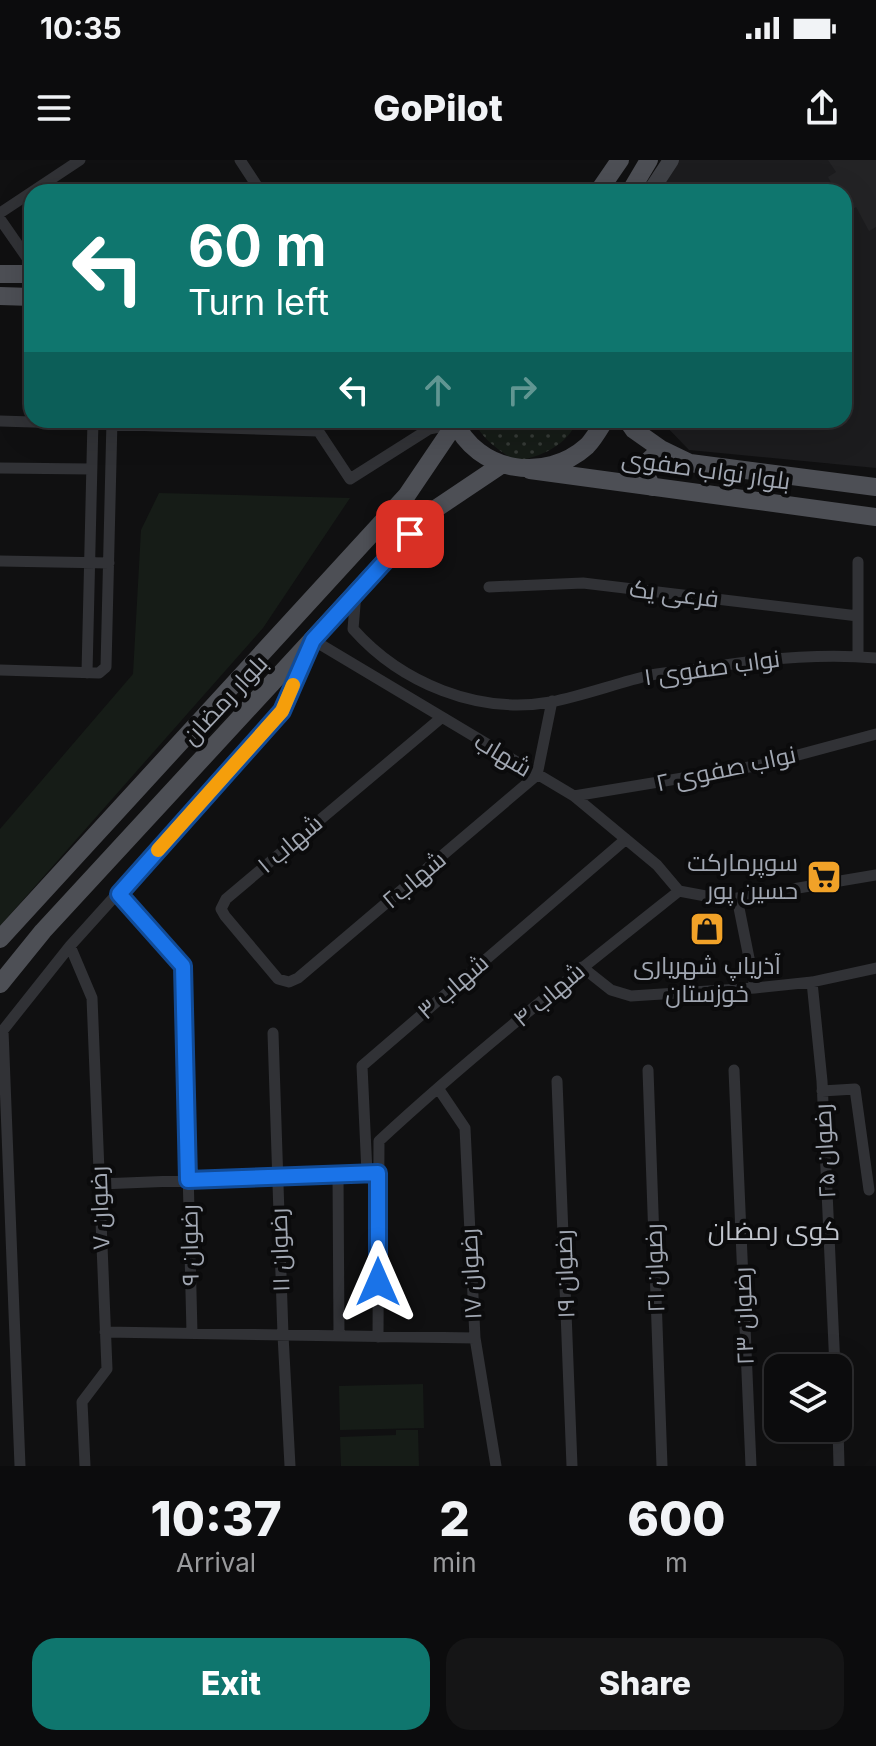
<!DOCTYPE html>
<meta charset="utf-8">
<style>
:root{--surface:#0c0c0d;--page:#151516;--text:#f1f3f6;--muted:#9a9b9d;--line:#2c2c2e;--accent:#0f766e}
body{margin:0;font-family:Inter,Cairo,sans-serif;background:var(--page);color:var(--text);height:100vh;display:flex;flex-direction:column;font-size:30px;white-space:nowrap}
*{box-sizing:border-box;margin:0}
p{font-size:26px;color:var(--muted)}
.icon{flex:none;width:44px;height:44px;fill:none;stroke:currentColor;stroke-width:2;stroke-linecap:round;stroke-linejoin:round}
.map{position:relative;height:1306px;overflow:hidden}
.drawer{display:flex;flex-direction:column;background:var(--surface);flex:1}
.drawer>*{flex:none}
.top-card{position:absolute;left:24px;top:24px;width:828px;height:244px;border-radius:24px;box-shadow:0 8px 32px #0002,0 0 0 2px var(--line);background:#0f766e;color:#fff;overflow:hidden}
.buttons{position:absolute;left:764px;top:1194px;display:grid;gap:16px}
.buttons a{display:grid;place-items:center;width:88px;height:88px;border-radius:16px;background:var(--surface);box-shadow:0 8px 32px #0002,0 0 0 2px var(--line);font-size:40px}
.pin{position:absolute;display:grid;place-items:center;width:68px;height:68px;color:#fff;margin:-34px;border-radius:16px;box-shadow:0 4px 12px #0006}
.me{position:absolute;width:88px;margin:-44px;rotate:0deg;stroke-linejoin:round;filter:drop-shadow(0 0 6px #0008)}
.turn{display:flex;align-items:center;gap:28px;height:168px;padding:0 32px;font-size:36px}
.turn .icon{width:104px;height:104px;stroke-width:2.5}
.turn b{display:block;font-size:56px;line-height:68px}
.lanes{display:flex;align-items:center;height:76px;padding:0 32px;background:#0003;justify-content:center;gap:40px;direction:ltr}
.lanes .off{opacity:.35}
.eta{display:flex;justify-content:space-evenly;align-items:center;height:136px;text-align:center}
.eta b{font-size:48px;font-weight:800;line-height:56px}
.button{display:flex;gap:16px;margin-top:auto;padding:16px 32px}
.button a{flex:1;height:92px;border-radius:24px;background:var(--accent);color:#fff;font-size:32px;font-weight:800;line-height:92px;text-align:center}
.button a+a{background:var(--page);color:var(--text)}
.status{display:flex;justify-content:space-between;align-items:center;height:56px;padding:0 40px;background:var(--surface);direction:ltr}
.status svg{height:22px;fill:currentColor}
header{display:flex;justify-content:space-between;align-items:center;height:104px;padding:0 32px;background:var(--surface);font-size:36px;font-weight:800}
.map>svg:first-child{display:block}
.built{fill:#1c1c1e}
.grass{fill:url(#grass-dots)}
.green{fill:#161c17}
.building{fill:#232325}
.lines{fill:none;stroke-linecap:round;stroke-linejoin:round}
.street{stroke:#313236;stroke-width:11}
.secondary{stroke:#3f4146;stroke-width:16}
.primary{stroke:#4d4f55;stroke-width:18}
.route-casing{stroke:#114b97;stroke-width:20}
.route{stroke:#1a73e8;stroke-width:14}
.slow{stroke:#f59e0b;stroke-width:14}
.labels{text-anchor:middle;stroke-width:8;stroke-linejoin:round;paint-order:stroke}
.street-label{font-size:24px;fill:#a1a7b2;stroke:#0b0b0c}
.poi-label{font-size:24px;fill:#a1a7b2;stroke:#0b0b0c;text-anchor:end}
.neighbourhood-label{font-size:26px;fill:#c2c6ce;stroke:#0b0b0c}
</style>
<div class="status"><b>10:35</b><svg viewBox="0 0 49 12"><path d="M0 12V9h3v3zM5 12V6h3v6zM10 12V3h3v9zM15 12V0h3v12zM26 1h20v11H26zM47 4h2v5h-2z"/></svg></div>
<header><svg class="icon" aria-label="menu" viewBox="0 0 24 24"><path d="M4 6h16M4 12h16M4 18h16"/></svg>GoPilot<svg class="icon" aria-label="share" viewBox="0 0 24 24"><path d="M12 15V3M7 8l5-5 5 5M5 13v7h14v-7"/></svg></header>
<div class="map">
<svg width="876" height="1306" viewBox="0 0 876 1306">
<defs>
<pattern id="grass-dots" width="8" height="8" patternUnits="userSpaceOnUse" patternTransform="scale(2)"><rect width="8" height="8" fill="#161c17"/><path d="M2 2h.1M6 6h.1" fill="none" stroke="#353a36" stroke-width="1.8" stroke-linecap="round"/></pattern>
</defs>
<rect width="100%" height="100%" fill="#101011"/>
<path class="built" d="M665,0H876V308L689,290L660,260H844V32H657Z"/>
<path class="grass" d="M474,260H577C569,285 539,298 515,301C499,290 481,279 474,260Z"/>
<path class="green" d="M159,333L350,338L263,468L0,766V669L133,514L141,370Z
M423,1224L424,1268L340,1270L339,1226Z
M396,1270H418L419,1306H341L340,1277L396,1275Z"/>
<path class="building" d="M828,0H876V67L869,71L856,47L848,52L844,45V32H836L828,17L836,12Z"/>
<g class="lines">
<path class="street" d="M240,0L261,32
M0,53L80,0
M0,59L32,105
M311,260L350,319L429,269L454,264
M0,261L318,271
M0,308L91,309
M0,401L109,403
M858,402V496
M489,427L583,423L858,456
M356,433L353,469C401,523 478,555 551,542C585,535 617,523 651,515C667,512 684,511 700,509C758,499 816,493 876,498
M0,510L99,513L106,507L112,260
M87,513L93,260
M441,558L226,739L221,749L225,756L278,819L289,822L298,818L537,615L552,541
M574,636L761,605L876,574
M679,731L727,740L876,715
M119,734L183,806L192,1173
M737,738L755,828
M70,786L92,838L107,1209L82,1242L85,1306
M582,807L611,830L631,836L755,828L812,822L876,808
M812,822L822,921L835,1208
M3,870L20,1306
M273,873L283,1175L290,1306
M0,874L70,786L282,551L313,480L574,636L657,705L679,731
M648,910L662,1306
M734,910L751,1306
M557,921L572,1306
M438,928L465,968L475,1178L496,1306
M822,931L855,929L869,1030
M367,1013L362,906L626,679
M338,1014L339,1176
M100,1024L371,1013
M105,1172L475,1178
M378,1177L379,981C474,893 577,812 679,731
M838,1268L839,1306"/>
<path class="secondary" d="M650,32L671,0"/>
<path class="primary" d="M598,32L620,0
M630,32L649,0
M0,114H32
M0,136L32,137
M454,260C477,313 546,323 587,286C594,279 600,268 605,260
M627,260L634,270L661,289L690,303L876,327
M530,310L876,357
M652,327L646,315L647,302L661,289
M0,779L407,335L455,264
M0,824L43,771L428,354L501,305"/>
</g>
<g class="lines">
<g class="route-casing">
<path id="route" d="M378,1122V1013L188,1020L183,806L119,734L282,551L313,480L410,374"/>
</g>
<use href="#route" class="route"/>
<path class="slow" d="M158,690L282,551L293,525"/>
</g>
<defs>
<g id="supermarket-square" transform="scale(1.8)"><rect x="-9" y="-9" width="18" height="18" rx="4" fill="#f1a228" stroke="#0b0b0c"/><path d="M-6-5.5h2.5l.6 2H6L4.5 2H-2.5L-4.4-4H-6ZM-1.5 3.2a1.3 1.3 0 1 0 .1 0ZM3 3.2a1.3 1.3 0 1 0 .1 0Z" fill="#111"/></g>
<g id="shop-square" transform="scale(1.8)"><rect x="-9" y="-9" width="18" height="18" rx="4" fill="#f1a228" stroke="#0b0b0c"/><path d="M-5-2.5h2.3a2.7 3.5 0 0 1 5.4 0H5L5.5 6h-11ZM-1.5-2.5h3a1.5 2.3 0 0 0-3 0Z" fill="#111"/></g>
</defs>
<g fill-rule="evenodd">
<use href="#supermarket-square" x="824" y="717"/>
<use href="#shop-square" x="707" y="769"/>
</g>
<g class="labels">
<g class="street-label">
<text transform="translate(706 310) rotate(8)" y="8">بلوار نواب صفوی</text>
<text transform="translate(674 434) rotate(7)" y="8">فرعی یک</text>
<text transform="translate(712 508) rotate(-8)" y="8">نواب صفوی ۱</text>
<text transform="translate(225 540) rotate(-47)" y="8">بلوار رمضان</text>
<text transform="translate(503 595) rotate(31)" y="8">شهاب</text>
<text transform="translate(726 609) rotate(-12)" y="8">نواب صفوی ۲</text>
<text transform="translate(290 684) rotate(-40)" y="8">شهاب ۱</text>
<text transform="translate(414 720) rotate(-40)" y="8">شهاب۲</text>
<text transform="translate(453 827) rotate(-41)" y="8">شهاب ۳</text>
<text transform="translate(549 835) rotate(-40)" y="8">شهاب ۴</text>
<text transform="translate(825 991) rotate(-93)" y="8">رضوان ۲۵</text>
<text transform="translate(100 1048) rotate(-92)" y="8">رضوان ۷</text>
<text transform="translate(190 1085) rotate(-91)" y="8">رضوان ۹</text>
<text transform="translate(280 1090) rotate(-92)" y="8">رضوان ۱۱</text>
<text transform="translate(655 1108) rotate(-92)" y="8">رضوان ۲۱</text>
<text transform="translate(471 1114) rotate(-93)" y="8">رضوان ۱۷</text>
<text transform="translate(565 1114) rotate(-92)" y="8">رضوان ۱۹</text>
<text transform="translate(744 1156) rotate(-92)" y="8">رضوان ۲۳</text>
</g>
<g class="poi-label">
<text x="798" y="711">سوپرمارکت<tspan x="798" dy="28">حسین پور</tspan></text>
<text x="707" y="814" text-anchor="middle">آذریاپ شهریاری<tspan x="707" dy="28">خوزستان</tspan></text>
</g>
<g class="neighbourhood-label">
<text x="774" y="1080">کوی رمضان</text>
</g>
</g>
</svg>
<div class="buttons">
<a><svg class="icon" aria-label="layers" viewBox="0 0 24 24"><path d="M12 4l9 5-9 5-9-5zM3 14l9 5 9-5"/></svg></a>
</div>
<div class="pin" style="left:410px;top:374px;background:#d93025"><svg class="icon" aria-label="arrive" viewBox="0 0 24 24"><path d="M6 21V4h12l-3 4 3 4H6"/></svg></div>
<svg class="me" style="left:378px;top:1122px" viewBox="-20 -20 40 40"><path d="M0-17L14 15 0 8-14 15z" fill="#1a73e8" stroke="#fff" stroke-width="4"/></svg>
<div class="top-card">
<div class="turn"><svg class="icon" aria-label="left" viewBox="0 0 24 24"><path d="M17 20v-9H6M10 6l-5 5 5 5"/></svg><div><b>60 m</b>Turn left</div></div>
<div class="lanes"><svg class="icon" aria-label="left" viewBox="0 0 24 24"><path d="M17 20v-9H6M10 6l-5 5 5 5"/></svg><svg class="icon off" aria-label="ahead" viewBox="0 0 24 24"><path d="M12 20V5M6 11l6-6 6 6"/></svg><svg class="icon off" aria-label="right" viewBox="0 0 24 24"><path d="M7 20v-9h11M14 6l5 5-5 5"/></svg></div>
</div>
</div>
<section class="drawer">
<div class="eta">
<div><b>10:37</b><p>Arrival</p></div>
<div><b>2</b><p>min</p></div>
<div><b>600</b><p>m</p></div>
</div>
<div class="button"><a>Exit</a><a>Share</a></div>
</section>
